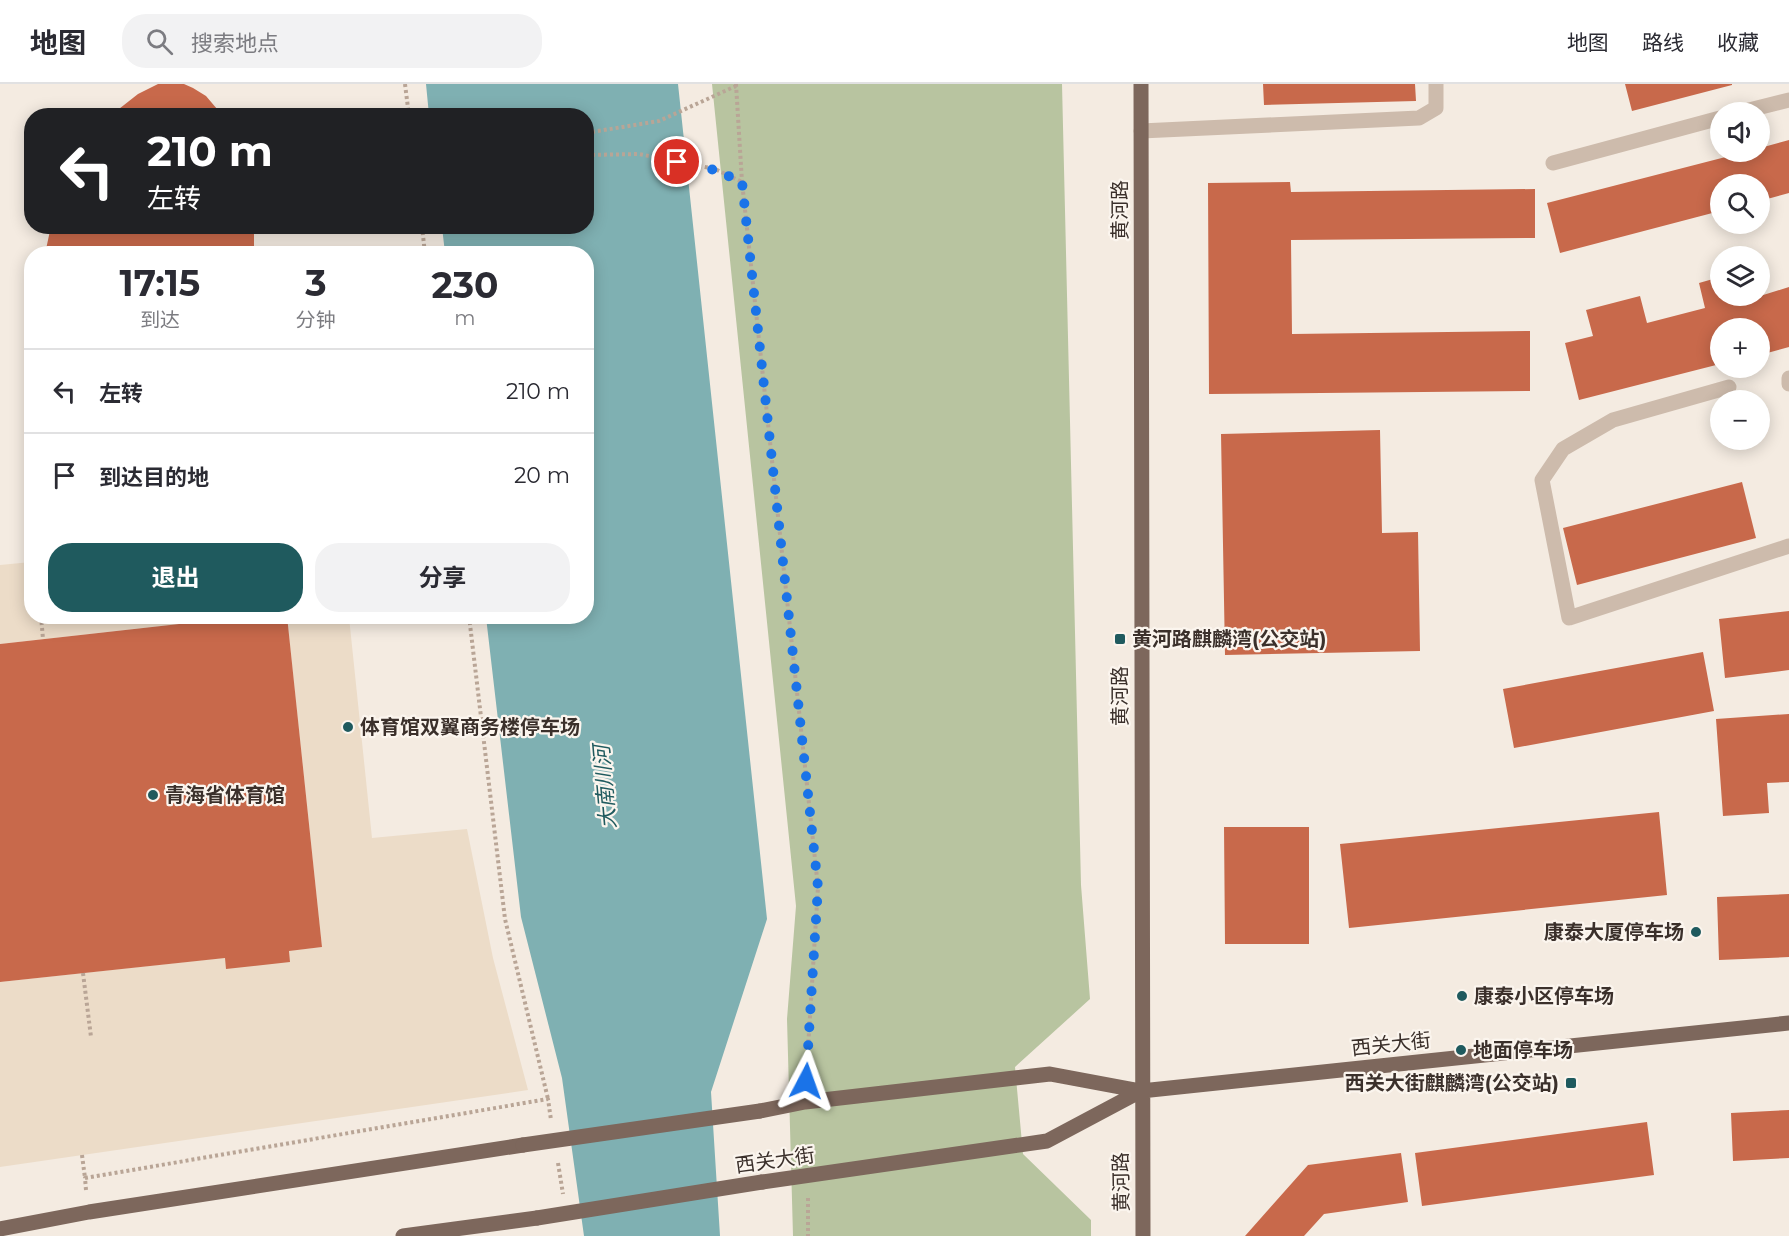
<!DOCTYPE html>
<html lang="zh">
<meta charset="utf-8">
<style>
:root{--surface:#fff;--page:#f2f2f3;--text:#2b2b33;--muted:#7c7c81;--line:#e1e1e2;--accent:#1f5a5e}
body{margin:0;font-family:Montserrat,"Noto Sans SC",sans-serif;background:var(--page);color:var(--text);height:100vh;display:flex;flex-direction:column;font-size:22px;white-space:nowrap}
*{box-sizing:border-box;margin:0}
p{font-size:20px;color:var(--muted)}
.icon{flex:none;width:33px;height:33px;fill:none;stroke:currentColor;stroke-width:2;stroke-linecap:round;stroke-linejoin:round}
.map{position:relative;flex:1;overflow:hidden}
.drawer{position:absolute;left:24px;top:162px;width:570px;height:378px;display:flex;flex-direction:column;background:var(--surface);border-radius:24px;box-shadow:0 3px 15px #0003}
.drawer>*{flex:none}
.banner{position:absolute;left:24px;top:24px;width:570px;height:126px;border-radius:24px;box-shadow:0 3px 15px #0003;background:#202124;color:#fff;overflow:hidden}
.fabs{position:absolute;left:1710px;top:18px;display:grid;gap:12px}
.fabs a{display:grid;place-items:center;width:60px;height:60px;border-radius:50%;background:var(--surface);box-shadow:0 3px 15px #0003;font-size:30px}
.pin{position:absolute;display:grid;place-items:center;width:51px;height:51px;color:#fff;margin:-26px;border:3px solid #fff;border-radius:50%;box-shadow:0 2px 6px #0007}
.me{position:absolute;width:66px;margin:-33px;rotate:4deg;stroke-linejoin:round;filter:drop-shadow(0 0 4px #0008)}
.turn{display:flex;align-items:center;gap:21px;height:126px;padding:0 24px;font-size:27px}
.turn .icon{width:78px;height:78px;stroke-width:2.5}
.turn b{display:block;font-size:42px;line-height:51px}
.eta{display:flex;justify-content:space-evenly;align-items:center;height:102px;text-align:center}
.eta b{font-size:36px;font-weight:700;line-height:42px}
.primary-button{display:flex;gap:12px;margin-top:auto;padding:12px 24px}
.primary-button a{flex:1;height:69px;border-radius:24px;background:var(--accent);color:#fff;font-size:24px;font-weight:700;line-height:69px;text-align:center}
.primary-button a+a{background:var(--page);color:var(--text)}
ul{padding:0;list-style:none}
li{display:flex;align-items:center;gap:18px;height:84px;padding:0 24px;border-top:2px solid var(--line)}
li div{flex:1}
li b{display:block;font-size:22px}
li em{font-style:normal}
header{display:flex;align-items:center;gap:36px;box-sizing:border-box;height:84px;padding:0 30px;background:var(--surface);border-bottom:2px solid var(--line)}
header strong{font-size:28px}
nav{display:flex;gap:33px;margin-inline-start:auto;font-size:21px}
.search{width:420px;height:54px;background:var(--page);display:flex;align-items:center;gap:15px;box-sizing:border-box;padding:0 21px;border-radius:24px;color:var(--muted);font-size:22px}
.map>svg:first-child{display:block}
.green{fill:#b8c4a0}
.plaza{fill:#ecdcc8}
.water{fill:#7fb0b2}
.building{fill:#c8694b}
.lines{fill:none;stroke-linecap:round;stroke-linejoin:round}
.path{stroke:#b9a596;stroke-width:4;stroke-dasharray:3 3;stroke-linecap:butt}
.minor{stroke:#cdbbac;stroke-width:15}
.major{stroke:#7d675c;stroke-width:15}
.major-bridge{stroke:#7d675c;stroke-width:15}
.route{stroke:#1a73e8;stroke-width:10;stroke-dasharray:0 18}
.poi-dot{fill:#1f5a5e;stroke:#fbf5ee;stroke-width:2}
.labels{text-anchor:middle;stroke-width:4.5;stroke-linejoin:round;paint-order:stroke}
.street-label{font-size:20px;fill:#3b302b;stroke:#fbf5ee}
.poi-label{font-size:20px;font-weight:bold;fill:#3b302b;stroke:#fbf5ee;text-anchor:start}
.water-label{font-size:21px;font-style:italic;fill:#1f5a5e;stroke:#fbf5ee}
</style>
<header>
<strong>地图</strong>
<div class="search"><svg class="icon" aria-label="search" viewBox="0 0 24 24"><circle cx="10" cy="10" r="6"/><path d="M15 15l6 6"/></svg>搜索地点</div>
<nav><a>地图</a><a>路线</a><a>收藏</a></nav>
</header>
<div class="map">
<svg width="1789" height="1152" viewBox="0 0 1789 1152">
<rect width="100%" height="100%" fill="#f4ebe1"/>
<path class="green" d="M712,0H1062L1081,801L1090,915L1015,983L1023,1070L1091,1136V1152H793L787,935L796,822Z"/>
<path class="plaza" d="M31,478L32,532H187L188,539L0,560V481Z
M287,533H349L372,754L467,745L493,874L528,1006L0,1083V898L322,863Z"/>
<path class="water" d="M426,0H678L767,835L711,1008L720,1152H584L562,994L521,833L486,533L586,532V170L445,169L442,143L586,142V32L429,31Z"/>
<path class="building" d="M158,0H184L193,4L206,12L223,32H110L138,10Z
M1263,0H1415L1416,17L1264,21Z
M1625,0H1732V1L1632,27Z
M1789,56V109L1760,117V100H1720V127L1560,169L1547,119L1745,68H1760V64Z
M1290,98L1291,108L1535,105V154L1291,156L1292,250L1530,247V307L1209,310L1208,99Z
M51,142H254V170H45Z
M1720,193V212H1760L1789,203V263L1760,271V244H1720V280L1579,316L1565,259L1593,252L1586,226L1640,212L1647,239L1705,224L1699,199Z
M1380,346L1382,449L1418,448L1420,567L1225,571L1221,350Z
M1742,398L1756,454L1577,501L1563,444Z
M1789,527V586L1725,594L1719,535Z
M187,532H287L322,863L289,867L290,878L226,885L225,874L0,898V560L188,539Z
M1703,568L1714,627L1514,664L1503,605Z
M1789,630V698L1767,699L1769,729L1723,732L1716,635Z
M1659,728L1667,811L1349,844L1340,760Z
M1224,743H1309V860H1225Z
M1789,810V873L1719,876L1717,813Z
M1789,1026V1074L1733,1077L1731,1029Z
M1647,1038L1654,1091L1422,1122L1415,1069Z
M1401,1069L1408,1118L1324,1130L1304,1152H1245L1308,1081Z"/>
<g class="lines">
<path class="path" d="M405,0L409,32
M736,0L742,98L818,803L806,997
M586,49L659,37L736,2
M586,71L639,70L715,85L742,98
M422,142L425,170
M41,532L43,555
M469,532L505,835L548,1015
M83,889L91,953
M82,1071L85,1094
M558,1079L563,1110
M86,1106L85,1094L548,1015L551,1036
M808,1114V1152"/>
<path class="minor" d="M1741,28L1789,16
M1141,47L1419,34L1436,24V0
M1553,79L1720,34
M1789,294V300
M1729,303L1613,336L1563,365L1542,396L1569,534L1789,462"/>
<path class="major" d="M1141,0L1143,1152
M760,1027L805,1018L1050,990L1141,1007L1789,939
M762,1098L1047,1057L1141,1007
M0,1145L89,1128L523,1061
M403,1152L537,1134"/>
<path class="major-bridge" d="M523,1061L760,1027
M537,1134L762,1098"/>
</g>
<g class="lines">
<path class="route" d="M677,78L715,86L742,98L818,803L806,997"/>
</g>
<g class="poi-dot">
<rect x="1114" y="549" width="12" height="12" rx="3"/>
<circle cx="348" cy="643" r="6"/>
<circle cx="153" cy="711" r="6"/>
<circle cx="1696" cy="848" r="6"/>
<circle cx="1462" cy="912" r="6"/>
<circle cx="1461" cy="966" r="6"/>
<rect x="1565" y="993" width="12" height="12" rx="3"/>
</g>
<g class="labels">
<g class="street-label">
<text transform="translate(1120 126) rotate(-90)" y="7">黄河路</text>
<text transform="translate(1120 612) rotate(-90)" y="7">黄河路</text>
<text transform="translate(1391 960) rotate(-6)" y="7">西关大街</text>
<text transform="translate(775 1076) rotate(-8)" y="7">西关大街</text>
<text transform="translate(1121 1098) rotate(-91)" y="7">黄河路</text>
</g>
<g class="poi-label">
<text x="1132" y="562">黄河路麒麟湾(公交站)</text>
<text x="360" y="650">体育馆双翼商务楼停车场</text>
<text x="165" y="718">青海省体育馆</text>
<text x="1684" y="855" text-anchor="end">康泰大厦停车场</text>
<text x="1474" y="919">康泰小区停车场</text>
<text x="1473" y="973">地面停车场</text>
<text x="1559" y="1006" text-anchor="end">西关大街麒麟湾(公交站)</text>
</g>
<g class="water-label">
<text transform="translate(605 703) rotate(-95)" y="7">大南川河</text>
</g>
</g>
</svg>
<div class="fabs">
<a><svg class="icon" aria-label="sound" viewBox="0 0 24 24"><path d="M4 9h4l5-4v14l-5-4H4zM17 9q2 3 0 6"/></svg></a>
<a><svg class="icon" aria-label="search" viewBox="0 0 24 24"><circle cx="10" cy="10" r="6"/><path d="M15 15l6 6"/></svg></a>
<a><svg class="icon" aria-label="layers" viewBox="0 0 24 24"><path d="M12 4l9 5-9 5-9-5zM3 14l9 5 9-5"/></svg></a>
<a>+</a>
<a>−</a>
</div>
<div class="pin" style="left:677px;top:78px;background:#d93025"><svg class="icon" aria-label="arrive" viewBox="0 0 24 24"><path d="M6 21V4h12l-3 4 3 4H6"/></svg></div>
<svg class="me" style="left:806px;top:997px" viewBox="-20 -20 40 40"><path d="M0-17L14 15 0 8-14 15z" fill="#1a73e8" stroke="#fff" stroke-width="4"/></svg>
<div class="banner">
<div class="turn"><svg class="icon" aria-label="left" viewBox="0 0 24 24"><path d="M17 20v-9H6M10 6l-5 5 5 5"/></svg><div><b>210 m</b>左转</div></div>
</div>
<section class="drawer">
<div class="eta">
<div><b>17:15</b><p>到达</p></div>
<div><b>3</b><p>分钟</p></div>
<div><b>230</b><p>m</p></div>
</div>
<ul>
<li><svg class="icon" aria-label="left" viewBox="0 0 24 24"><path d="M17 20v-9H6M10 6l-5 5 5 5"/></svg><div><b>左转</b></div><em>210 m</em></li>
<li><svg class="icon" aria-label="arrive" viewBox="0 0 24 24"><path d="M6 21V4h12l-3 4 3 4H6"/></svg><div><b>到达目的地</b></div><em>20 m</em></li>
</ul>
<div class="primary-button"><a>退出</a><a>分享</a></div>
</section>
</div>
